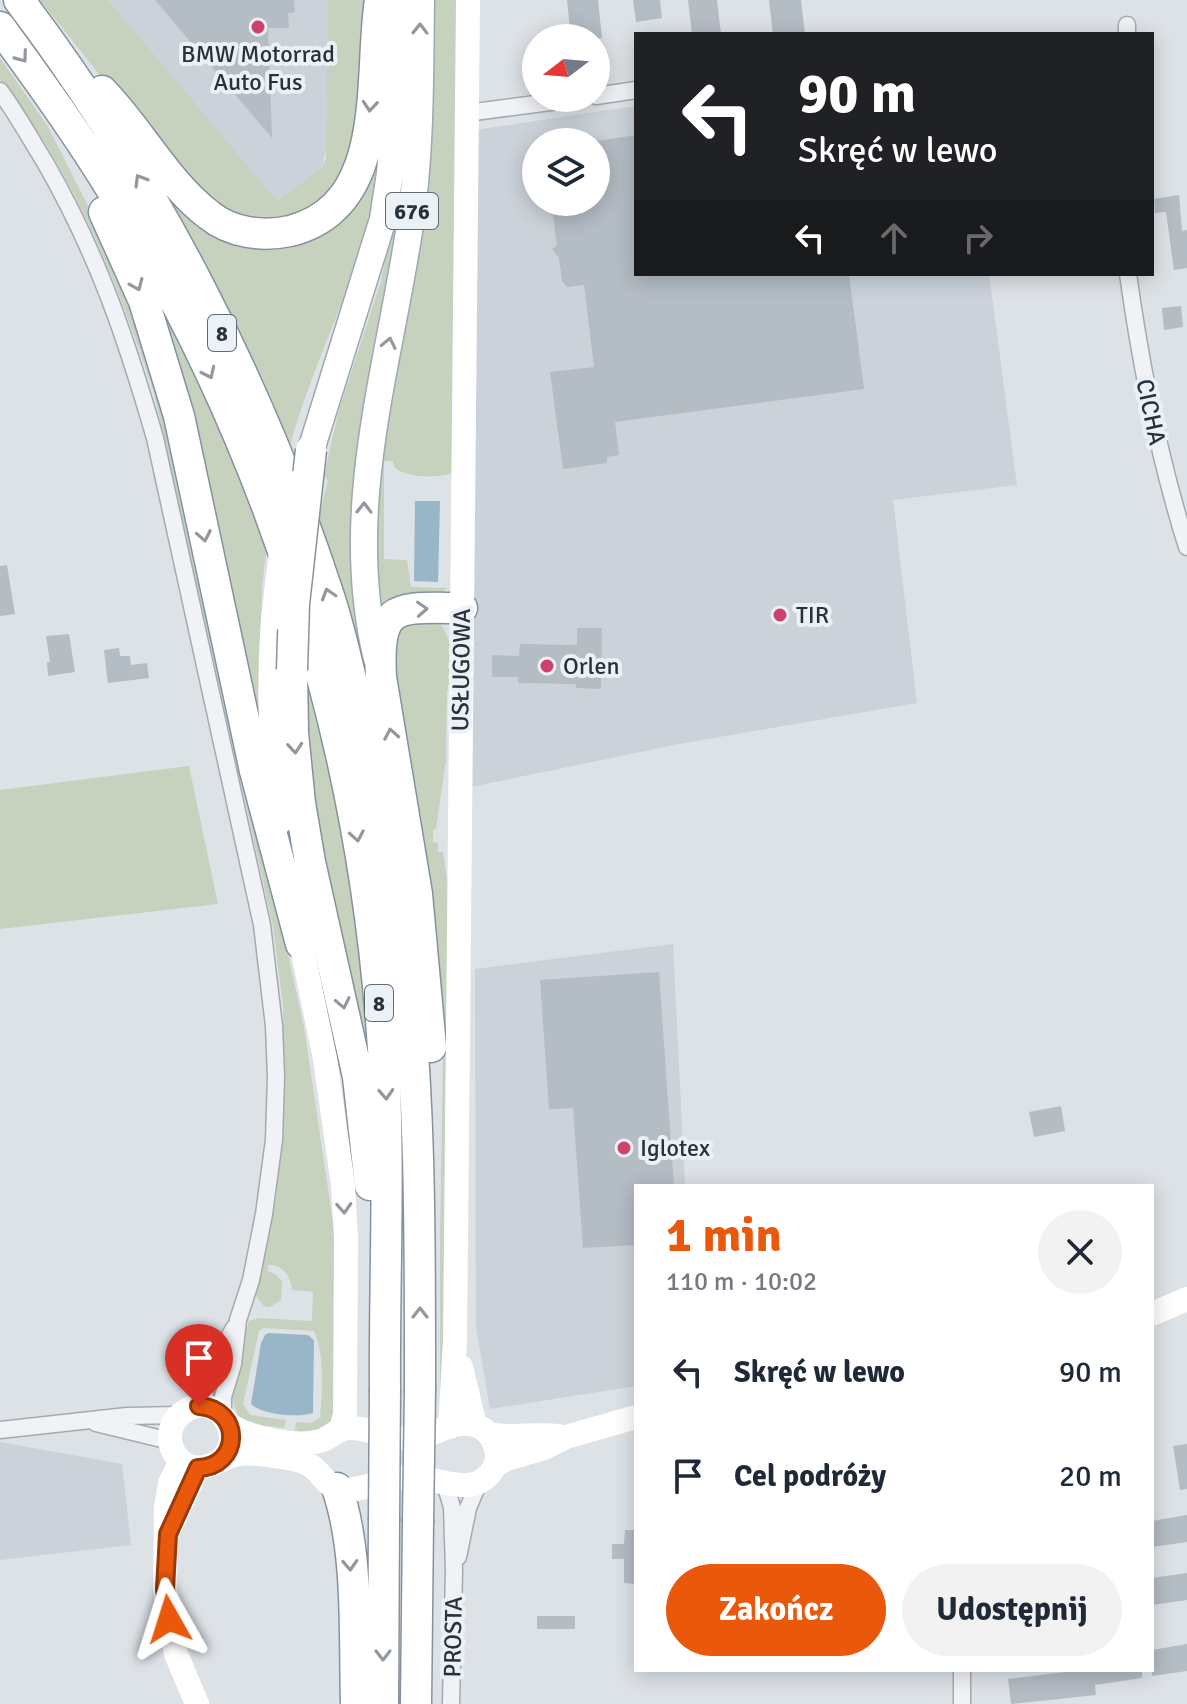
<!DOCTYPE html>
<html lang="pl">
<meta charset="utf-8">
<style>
:root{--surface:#fff;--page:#f2f2f3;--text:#1f2937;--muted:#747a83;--accent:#ea580c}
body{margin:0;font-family:Signika,sans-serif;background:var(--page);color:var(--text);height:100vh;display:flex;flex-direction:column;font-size:30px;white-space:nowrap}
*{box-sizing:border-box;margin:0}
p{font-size:26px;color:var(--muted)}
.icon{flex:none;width:44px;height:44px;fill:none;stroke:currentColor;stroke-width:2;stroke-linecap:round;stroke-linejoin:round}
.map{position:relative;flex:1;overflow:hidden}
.drawer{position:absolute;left:634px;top:1184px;width:520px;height:488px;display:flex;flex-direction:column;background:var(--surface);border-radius:0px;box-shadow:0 4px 20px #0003}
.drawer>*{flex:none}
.banner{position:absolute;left:634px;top:32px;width:520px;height:244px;border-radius:0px;box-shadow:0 4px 20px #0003;background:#202124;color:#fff;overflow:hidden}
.needle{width:52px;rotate:254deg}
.controls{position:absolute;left:522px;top:24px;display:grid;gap:16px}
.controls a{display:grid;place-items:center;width:88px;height:88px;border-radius:50%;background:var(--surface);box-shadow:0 4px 20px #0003;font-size:40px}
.pin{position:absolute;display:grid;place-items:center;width:68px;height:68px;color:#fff;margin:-82px -34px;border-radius:50% 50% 50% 0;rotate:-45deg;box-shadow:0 0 8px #0007}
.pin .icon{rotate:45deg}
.me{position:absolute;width:88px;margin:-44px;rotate:354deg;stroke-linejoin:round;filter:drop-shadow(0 0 6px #0008)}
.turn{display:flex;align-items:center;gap:28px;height:168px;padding:0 32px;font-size:36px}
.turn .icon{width:104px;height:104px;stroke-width:2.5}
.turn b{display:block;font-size:56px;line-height:68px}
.lanes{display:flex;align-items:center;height:76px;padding:0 32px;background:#0003;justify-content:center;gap:40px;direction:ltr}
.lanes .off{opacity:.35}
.round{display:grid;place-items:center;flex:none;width:84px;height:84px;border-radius:42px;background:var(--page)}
.summary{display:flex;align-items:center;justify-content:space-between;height:136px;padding:0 32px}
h1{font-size:48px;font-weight:700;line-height:60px;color:var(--accent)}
.action{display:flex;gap:16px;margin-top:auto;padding:16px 32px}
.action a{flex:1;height:92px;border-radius:48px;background:var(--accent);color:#fff;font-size:32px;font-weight:700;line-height:92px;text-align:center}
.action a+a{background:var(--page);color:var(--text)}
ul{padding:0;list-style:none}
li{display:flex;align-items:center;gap:24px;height:104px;padding:0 32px}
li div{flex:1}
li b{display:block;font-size:30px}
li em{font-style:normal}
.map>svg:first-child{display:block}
.built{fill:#cbd2d9;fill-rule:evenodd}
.green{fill:#c6d1be}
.water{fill:#98b6c7}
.building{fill:#b4bcc4}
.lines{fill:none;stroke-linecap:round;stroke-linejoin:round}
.street-casing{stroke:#a3aab1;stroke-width:19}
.primary-casing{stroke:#9da8b2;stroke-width:29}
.highway-casing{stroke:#85929d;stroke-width:33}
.street{stroke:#f0f2f5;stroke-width:16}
.secondary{stroke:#fff;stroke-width:24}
.primary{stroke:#fff;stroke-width:26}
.highway{stroke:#fff;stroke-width:30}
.highway-bridge-casing{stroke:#85929d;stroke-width:33;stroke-linecap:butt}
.secondary-bridge{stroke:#fff;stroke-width:24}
.highway-bridge{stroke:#fff;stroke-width:30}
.oneway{stroke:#93989e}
.route-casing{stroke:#983908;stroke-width:20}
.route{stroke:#ea580c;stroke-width:14}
.poi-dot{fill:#cd416b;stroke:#ecf1f5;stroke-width:3}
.labels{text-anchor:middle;stroke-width:8;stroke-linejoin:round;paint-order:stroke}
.shield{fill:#ecf1f5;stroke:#626b74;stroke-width:2}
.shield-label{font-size:22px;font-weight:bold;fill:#27323d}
.poi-label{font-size:24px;fill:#27323d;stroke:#ecf1f5;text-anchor:start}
.street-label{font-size:24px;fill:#27323d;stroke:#ecf1f5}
</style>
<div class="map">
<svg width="1187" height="1704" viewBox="0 0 1187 1704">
<rect width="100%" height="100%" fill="#dde2e7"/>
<path class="built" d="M101,0H328L326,150L322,167L277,201Z
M636,106V274H989L1017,485L893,500L917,703L679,744L471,787L475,130ZM536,142H596V202H536Z
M673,944L685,1186H636V1386L490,1409L476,1327L475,969Z
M0,1442L122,1464L131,1545L0,1560Z"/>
<path class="green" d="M40,0H108L277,201L322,167L326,159L328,0H372L356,155L316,211L258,226L194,194Z
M405,0H411L404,198L363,419L377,714L316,528L328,481L324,475L339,410L381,281L402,176Z
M431,0H459L454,472C441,479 405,478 394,467L393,461H384V559L407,560L411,587L447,588L438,597L378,617L372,559Z
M0,58L47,125L109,247L170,419L304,1027L336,1243L334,1417L323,1433L309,1436L295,1430L296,1422L311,1423L320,1418C322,1391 325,1355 314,1331L264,1328L259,1331L243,1404L250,1415L286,1420L284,1428L270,1426L258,1430C212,1411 239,1357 249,1321L259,1318L312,1321L313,1292L292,1290C291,1277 283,1264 268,1265V1271L275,1274L282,1281L281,1300L270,1307L264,1306L256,1296L276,1199L283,1132V1006L273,926L154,393C124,302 90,213 38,132C29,119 2,90 0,77C0,71 0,64 0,58Z
M380,85C379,116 382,148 378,178C363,274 312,360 288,453L137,153L180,206L320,229Z
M130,245L213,408L267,545L262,587L259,738Z
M438,621C456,643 452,662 451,689L447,690L446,760L436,829L433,830V842L438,843V852H443L449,892L445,1404L440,1415V1239L443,1053L387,649L399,623Z
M305,659L352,871L376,1120L307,777Z
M189,766L218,904L0,929V790Z"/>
<path class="water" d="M415,501H440L438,582L414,581Z
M269,1333L308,1335L314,1340L313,1413C298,1418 261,1415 251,1404L261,1343L265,1335Z"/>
<path class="building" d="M155,0H294L295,12L288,13L289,28H268L272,138Z
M567,0H598L602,38H571Z
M633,0H660L662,18L636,22Z
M688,0H717L721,34H692Z
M769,0H801L805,34H773Z
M636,135V274H849L864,389L615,422L619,455L607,457V463L563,469L550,372L594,367L584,285L567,287L562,281L559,258L552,249L557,245L553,215L574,212L573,202H596V141Z
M1179,195L1182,231L1187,230V268L1174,270L1166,212L1155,213L1154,199Z
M1181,306L1183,327L1164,330L1162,308Z
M7,565L15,614L0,616V566Z
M577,628H602L601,689L576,688V684L518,683V677H492V655L519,656L520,644L577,645Z
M69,634L75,672L48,676L47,662H50L46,636Z
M119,648L120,656H130L131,665L147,663L149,678L108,683L104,650Z
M659,972L674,1186H636V1245L583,1248L573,1108L549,1109L540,980Z
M1061,1106L1065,1131L1034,1137L1029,1112Z
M1187,1444V1489L1180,1490L1173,1446Z
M1187,1515V1542L1152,1547V1521Z
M625,1530H636V1584L624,1583V1559H612V1544H624Z
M1187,1573V1600L1152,1605V1578Z
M537,1616H575V1629H537Z
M1187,1644V1671L1152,1676V1650Z
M1082,1670H1142V1678L1095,1685L1096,1695L1011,1704L1008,1679Z"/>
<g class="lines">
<g class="street-casing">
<path id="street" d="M1127,34V25
M0,91C17,114 31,140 46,164C98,255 126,338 155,438L262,925L274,1026L276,1077L274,1140L264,1214L251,1280L238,1320L233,1364L223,1397V1414
M596,96L636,90
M467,113L580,98
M1128,274C1141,367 1159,458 1187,547
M199,1406L219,1355L234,1328
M96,1423L170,1441
M0,1430L127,1416L179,1415
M444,1481L452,1507L454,1570L451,1704
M458,1557L468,1508L479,1482
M962,1670V1704"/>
</g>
<g class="primary-casing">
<path id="primary" d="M311,450L383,219L390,173L394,116L395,0
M377,659C341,511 388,371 410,225C421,151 420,75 421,0"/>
</g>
<g class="highway-casing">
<path id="highway" d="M19,0C153,177 257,378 327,590C342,634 351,681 362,726C378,799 393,872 403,945C421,1092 420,1242 420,1390
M0,27C40,82 80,137 115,195C270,448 361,738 382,1034C391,1152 384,1271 385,1390
M102,91C140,130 166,182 209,215C231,233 263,237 290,231C390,206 368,78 380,0
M104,212L144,301L179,416L255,771L301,944
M292,670L293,733L300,803L310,862L358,1077L370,1185
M431,1047L417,894L381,677C377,601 397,608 462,608
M337,1488C359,1551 354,1637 356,1704
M383,1704L384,1521
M416,1704L418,1522"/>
</g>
<use href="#street" class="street"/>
<path class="secondary" d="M273,618C268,688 269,752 280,822
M298,929L325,1059L343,1185L346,1238L345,1414L341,1430
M1152,1314L1187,1299
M461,1367L475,1425
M450,1427L455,1341L468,0
M489,1434C512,1439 535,1433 558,1436
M181,1461L170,1483L166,1508L165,1589L176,1654L197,1704
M220,1461C250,1431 211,1388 181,1414C164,1428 167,1455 187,1465C207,1474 220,1457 239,1454C256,1452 276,1456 293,1459C323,1465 318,1481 337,1488C353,1495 384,1479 402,1477C426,1474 451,1489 474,1484C485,1481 496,1470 497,1458C497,1443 489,1429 474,1425C455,1419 435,1435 416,1438C392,1441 373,1428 350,1428C339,1428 332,1436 323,1440C298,1449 251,1438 229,1425
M495,1466L504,1460L544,1448L566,1437L636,1417
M172,1524L198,1468"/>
<use href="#primary" class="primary"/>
<use href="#highway" class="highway"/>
<g class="highway-bridge-casing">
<path id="highway-bridge" d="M292,670L294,604L311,450
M384,1521L385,1390
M418,1522L420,1390"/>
</g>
<path class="secondary-bridge" d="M273,618L283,536L298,482"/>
<use href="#highway-bridge" class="highway-bridge"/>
</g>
<defs><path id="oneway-chevron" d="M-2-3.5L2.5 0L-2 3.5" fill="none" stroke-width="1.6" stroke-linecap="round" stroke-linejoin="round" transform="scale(2)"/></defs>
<g class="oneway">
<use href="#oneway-chevron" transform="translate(420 29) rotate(-89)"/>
<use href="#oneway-chevron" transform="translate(22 57) rotate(54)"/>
<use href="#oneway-chevron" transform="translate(370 106) rotate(95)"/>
<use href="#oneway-chevron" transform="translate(140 180) rotate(-121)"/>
<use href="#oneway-chevron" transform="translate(137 285) rotate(67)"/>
<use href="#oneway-chevron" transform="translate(389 343) rotate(-78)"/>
<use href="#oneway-chevron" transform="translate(209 373) rotate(65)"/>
<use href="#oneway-chevron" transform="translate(364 508) rotate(-89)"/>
<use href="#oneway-chevron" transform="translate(204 536) rotate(79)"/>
<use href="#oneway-chevron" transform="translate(328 594) rotate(-107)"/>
<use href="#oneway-chevron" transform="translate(422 609) rotate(-3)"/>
<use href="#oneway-chevron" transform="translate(391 734) rotate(-100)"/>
<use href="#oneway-chevron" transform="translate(295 748) rotate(85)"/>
<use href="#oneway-chevron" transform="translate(357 836) rotate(80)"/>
<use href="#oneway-chevron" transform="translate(343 1003) rotate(78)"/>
<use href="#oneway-chevron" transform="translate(386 1094) rotate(87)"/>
<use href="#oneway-chevron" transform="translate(344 1208) rotate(87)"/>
<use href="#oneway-chevron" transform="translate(420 1313) rotate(-90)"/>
<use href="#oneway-chevron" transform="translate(350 1565) rotate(87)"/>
<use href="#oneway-chevron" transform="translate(383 1655) rotate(90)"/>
</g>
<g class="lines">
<g class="route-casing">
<path id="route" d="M169,1619L165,1589L168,1534L198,1468C241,1467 243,1409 199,1406"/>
</g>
<use href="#route" class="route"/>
</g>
<g class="poi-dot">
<circle cx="258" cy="27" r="8"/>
<circle cx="780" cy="615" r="8"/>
<circle cx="547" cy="666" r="8"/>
<circle cx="624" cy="1148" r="8"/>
</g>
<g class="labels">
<g class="shield">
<rect x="386" y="193" width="52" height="36" rx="6"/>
<rect x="208" y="315" width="28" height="36" rx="6"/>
<rect x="365" y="985" width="28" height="36" rx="6"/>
</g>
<g class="shield-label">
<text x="412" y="219">676</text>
<text x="222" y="341">8</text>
<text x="379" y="1011">8</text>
</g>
<g class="poi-label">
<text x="258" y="62" text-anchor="middle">BMW Motorrad<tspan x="258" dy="28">Auto Fus</tspan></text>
<text x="796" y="623">TIR</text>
<text x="563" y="674">Orlen</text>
<text x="640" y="1156">Iglotex</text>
</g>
<g class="street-label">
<text transform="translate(1151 412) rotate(78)" y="8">CICHA</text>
<text transform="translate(461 670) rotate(-89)" y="8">USŁUGOWA</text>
<text transform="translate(453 1637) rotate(-89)" y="8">PROSTA</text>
</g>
</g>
</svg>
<div class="controls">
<a><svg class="needle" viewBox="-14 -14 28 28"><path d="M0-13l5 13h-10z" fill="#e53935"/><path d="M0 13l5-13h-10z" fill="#747a83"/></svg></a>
<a><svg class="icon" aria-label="layers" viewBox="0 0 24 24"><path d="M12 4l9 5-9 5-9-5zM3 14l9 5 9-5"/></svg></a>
</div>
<div class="pin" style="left:199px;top:1406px;background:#d93025"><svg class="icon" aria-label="arrive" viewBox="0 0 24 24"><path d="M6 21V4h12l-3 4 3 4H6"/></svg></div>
<svg class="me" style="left:169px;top:1619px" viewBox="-20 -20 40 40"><path d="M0-17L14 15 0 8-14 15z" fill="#ea580c" stroke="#fff" stroke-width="4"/></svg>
<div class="banner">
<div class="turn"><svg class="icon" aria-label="left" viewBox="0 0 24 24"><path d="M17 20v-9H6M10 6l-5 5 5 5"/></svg><div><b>90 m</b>Skręć w lewo</div></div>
<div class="lanes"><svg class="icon" aria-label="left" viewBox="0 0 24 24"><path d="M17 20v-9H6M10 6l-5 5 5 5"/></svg><svg class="icon off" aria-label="ahead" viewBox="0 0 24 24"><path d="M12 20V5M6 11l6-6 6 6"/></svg><svg class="icon off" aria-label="right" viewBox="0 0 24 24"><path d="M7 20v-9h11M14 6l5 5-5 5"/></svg></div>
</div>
<section class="drawer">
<div class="summary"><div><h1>1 min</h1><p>110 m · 10:02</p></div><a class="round"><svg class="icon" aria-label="close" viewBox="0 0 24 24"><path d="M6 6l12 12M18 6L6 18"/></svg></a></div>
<ul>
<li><svg class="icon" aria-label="left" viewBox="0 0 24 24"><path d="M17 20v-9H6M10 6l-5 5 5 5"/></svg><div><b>Skręć w lewo</b></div><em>90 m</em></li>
<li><svg class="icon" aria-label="arrive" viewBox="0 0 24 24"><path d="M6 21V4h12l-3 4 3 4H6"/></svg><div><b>Cel podróży</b></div><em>20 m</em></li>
</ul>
<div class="action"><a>Zakończ</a><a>Udostępnij</a></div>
</section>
</div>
